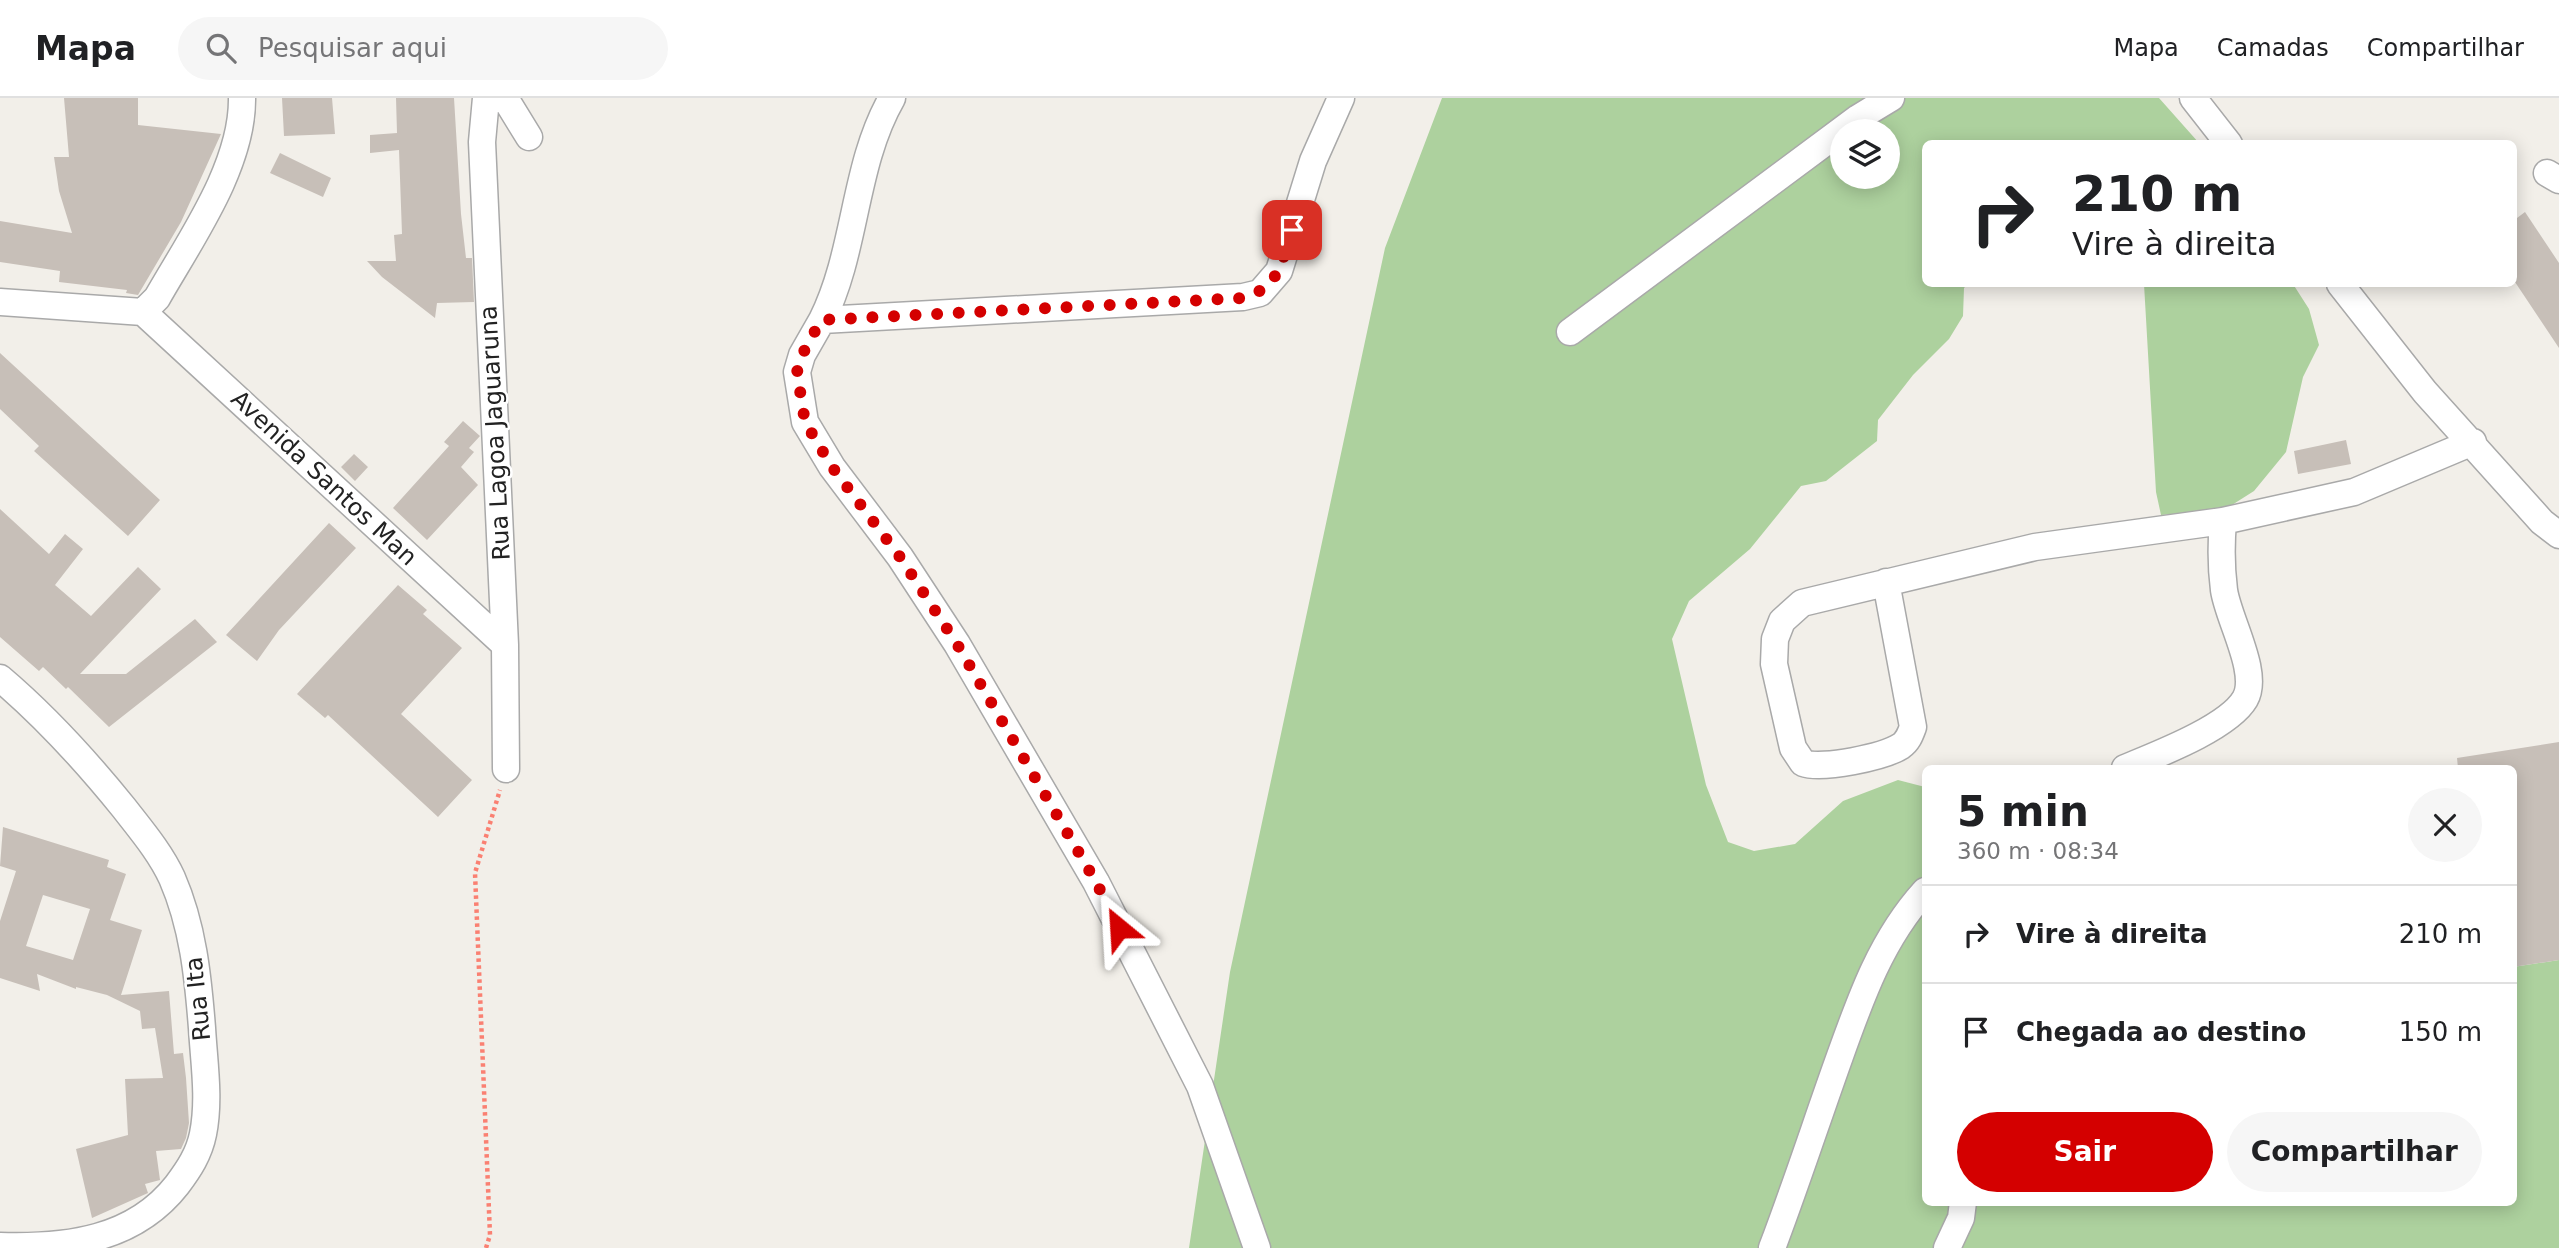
<!DOCTYPE html>
<html lang="pt">
<meta charset="utf-8">
<style>
:root{--surface:#fff;--page:#f6f6f6;--text:#202124;--muted:#757577;--line:#e0e0e0;--accent:#d40000}
body{margin:0;font-family:"DejaVu Sans",sans-serif;background:var(--page);color:var(--text);height:100vh;display:flex;flex-direction:column;font-size:26px;white-space:nowrap}
*{box-sizing:border-box;margin:0}
p{font-size:23px;color:var(--muted)}
.icon{flex:none;width:38px;height:38px;fill:none;stroke:currentColor;stroke-width:2;stroke-linecap:round;stroke-linejoin:round}
.map{position:relative;flex:1;overflow:hidden}
.drawer{position:absolute;left:1922px;top:667px;width:595px;height:441px;display:flex;flex-direction:column;background:var(--surface);border-radius:10px;box-shadow:0 4px 18px #0003}
.drawer>*{flex:none}
.guide{position:absolute;left:1922px;top:42px;width:595px;height:147px;border-radius:10px;box-shadow:0 4px 18px #0003;background:#fff;color:var(--text);overflow:hidden}
.tools{position:absolute;left:1830px;top:21px;display:grid;gap:14px}
.tools a{display:grid;place-items:center;width:70px;height:70px;border-radius:50%;background:var(--surface);box-shadow:0 4px 18px #0003;font-size:35px}
.pin{position:absolute;display:grid;place-items:center;width:60px;height:60px;color:#fff;margin:-30px;border-radius:14px;box-shadow:0 4px 10px #0006}
.me{position:absolute;width:77px;margin:-38px;rotate:333deg;stroke-linejoin:round;filter:drop-shadow(0 0 5px #0008)}
.turn{display:flex;align-items:center;gap:24px;height:147px;padding:0 35px;font-size:32px}
.turn .icon{width:91px;height:91px;stroke-width:2.5}
.turn b{display:block;font-size:49px;line-height:60px}
.round{display:grid;place-items:center;flex:none;width:74px;height:74px;border-radius:37px;background:var(--page)}
.headline{display:flex;align-items:center;justify-content:space-between;height:119px;padding:0 35px}
h1{font-size:42px;font-weight:800;line-height:52px}
.button{display:flex;gap:14px;margin-top:auto;padding:14px 35px}
.button a{flex:1;height:80px;border-radius:42px;background:var(--accent);color:#fff;font-size:28px;font-weight:800;line-height:80px;text-align:center}
.button a+a{background:var(--page);color:var(--text)}
ul{padding:0;list-style:none}
li{display:flex;align-items:center;gap:21px;height:98px;padding:0 35px;border-top:2px solid var(--line)}
li div{flex:1}
li b{display:block;font-size:26px}
li em{font-style:normal}
header{display:flex;align-items:center;gap:42px;box-sizing:border-box;height:98px;padding:0 35px;background:var(--surface);border-bottom:2px solid var(--line)}
header strong{font-size:33px}
nav{display:flex;gap:38px;margin-inline-start:auto;font-size:24px}
.search{width:490px;height:63px;background:var(--page);display:flex;align-items:center;gap:18px;box-sizing:border-box;padding:0 24px;border-radius:38px;color:var(--muted);font-size:26px}
.map>svg:first-child{display:block}
.forest{fill:#add19e;fill-rule:evenodd}
.building{fill:#c7bfb8;fill-rule:evenodd}
.lines{fill:none;stroke-linecap:round;stroke-linejoin:round}
.minor-casing{stroke:#a9a9a9;stroke-width:29}
.path{stroke:#fa8072;stroke-width:4.5;stroke-dasharray:3.5 3.5;stroke-linecap:butt}
.minor{stroke:#fff;stroke-width:26}
.route{stroke:#d40000;stroke-width:12;stroke-dasharray:0 21.6}
.labels{text-anchor:middle;stroke-width:5;stroke-linejoin:round;paint-order:stroke}
.street-label{font-size:24px;fill:#222;stroke:#fff}
</style>
<header>
<strong>Mapa</strong>
<div class="search"><svg class="icon" aria-label="search" viewBox="0 0 24 24"><circle cx="10" cy="10" r="6"/><path d="M15 15l6 6"/></svg>Pesquisar aqui</div>
<nav><a>Mapa</a><a>Camadas</a><a>Compartilhar</a></nav>
</header>
<div class="map">
<svg width="2559" height="1150" viewBox="0 0 2559 1150">
<rect width="100%" height="100%" fill="#f2efe9"/>
<path class="forest" d="M1442,0H2159L2199,45L1925,46V186H1968L1964,190L1963,218L1949,241L1913,277L1878,322L1877,343L1826,383L1801,388L1750,451L1689,503L1672,541L1706,687L1728,744L1754,753L1795,746L1843,703L1898,682L1925,689V1104H2513V869L2559,862V1150H1189L1230,874L1385,150ZM1843,33H1888V79H1843Z
M2144,186H2293L2309,211L2319,247L2303,279L2286,354L2254,393L2224,412L2161,417L2156,394Z"/>
<path class="building" d="M64,0H138V27L221,36L181,124L138,197L126,195L127,192L59,184L60,173L0,164V123L72,135L59,93L54,59H69Z
M282,0H332L335,36L284,38Z
M396,0H454L461,116L466,160H472L474,204L437,205L435,220L382,179L367,163H396L394,137L402,136L399,52L370,55V37L397,35Z
M280,55L331,80L323,99L270,75Z
M2525,114L2559,165V250L2513,181V123Z
M0,255L160,402L128,438L34,353L39,348L0,311Z
M463,323L480,338L469,350L474,354L461,369L478,387L427,442L393,410L449,348L444,344Z
M2346,342L2351,366L2298,376L2294,353Z
M354,356L368,369L355,383L341,369Z
M0,411L49,456L65,436L83,451L55,487L91,518L138,469L161,491L80,576H126L195,521L217,544L109,629L68,589L66,591L43,569L39,573L0,539Z
M329,425L356,450L279,532L257,563L226,537Z
M398,487L427,512L423,516L462,550L401,616L472,682L438,719L328,617L325,620L297,596Z
M2559,644V862L2513,869V670H2458L2457,660Z
M3,729L109,762L107,769L126,776L110,822L142,832L121,897L169,893L174,956L183,955L186,980L189,1025L186,1040L181,1051L156,1053L160,1082L145,1086L148,1095L92,1120L76,1051L128,1037L125,981L163,980L155,930L142,931L140,913L107,897L76,889V891L37,876L40,893L0,880V823L16,773L0,768ZM43,797L90,811L73,862L26,848Z"/>
<g class="lines">
<g class="minor-casing">
<path id="minor" d="M486,0L482,44L505,547L506,671
M505,0L529,39
M2193,0L2229,46
M2547,75L2559,82
M2340,186L2425,294L2542,424L2559,437
M0,204L143,214L157,200C190,142 243,68 242,0
M143,214L505,547
M822,222C857,152 853,68 892,0
M1570,234L1858,20L1891,0
M1886,484L1913,629C1910,637 1908,643 1901,648C1884,659 1822,672 1803,665L1793,650L1774,566L1775,541L1782,523L1802,505L2035,449L2223,423
M0,580C46,619 86,663 124,710C141,732 160,754 172,780C193,828 198,879 202,930C204,965 210,1001 203,1036C199,1056 189,1071 177,1087C134,1142 67,1150 0,1148
M2125,670C2156,657 2228,630 2245,601C2260,575 2228,521 2224,492C2221,469 2221,446 2223,423L2354,394L2473,344
M1257,1150L1200,988L1096,784L957,546L900,459L832,369L805,324L797,274L802,257L822,222L1243,199L1260,195L1279,173L1313,63L1341,0
M1772,1150C1796,1087 1817,1022 1840,958C1861,899 1882,840 1925,793
M1947,1150L1961,1120L1963,1104"/>
</g>
<path class="path" d="M486,1150L490,1137L475,775L500,692"/>
<use href="#minor" class="minor"/>
</g>
<g class="lines">
<path class="route" d="M1119,830L1096,784L957,546L900,459L832,369L805,324L797,274L802,257L821,222L1243,200C1280,189 1281,165 1292,132"/>
</g>
<g class="labels">
<g class="street-label">
<text transform="translate(495 335) rotate(-93)" y="8">Rua Lagoa Jaguaruna</text>
<text transform="translate(324 380) rotate(43)" y="8">Avenida Santos Man</text>
<text transform="translate(198 901) rotate(-96)" y="8">Rua Ita</text>
</g>
</g>
</svg>
<div class="tools">
<a><svg class="icon" aria-label="layers" viewBox="0 0 24 24"><path d="M12 4l9 5-9 5-9-5zM3 14l9 5 9-5"/></svg></a>
</div>
<div class="pin" style="left:1292px;top:132px;background:#d93025"><svg class="icon" aria-label="arrive" viewBox="0 0 24 24"><path d="M6 21V4h12l-3 4 3 4H6"/></svg></div>
<svg class="me" style="left:1119px;top:830px" viewBox="-20 -20 40 40"><path d="M0-17L14 15 0 8-14 15z" fill="#d40000" stroke="#fff" stroke-width="4"/></svg>
<div class="guide">
<div class="turn"><svg class="icon" aria-label="right" viewBox="0 0 24 24"><path d="M7 20v-9h11M14 6l5 5-5 5"/></svg><div><b>210 m</b>Vire à direita</div></div>
</div>
<section class="drawer">
<div class="headline"><div><h1>5 min</h1><p>360 m · 08:34</p></div><a class="round"><svg class="icon" aria-label="close" viewBox="0 0 24 24"><path d="M6 6l12 12M18 6L6 18"/></svg></a></div>
<ul>
<li><svg class="icon" aria-label="right" viewBox="0 0 24 24"><path d="M7 20v-9h11M14 6l5 5-5 5"/></svg><div><b>Vire à direita</b></div><em>210 m</em></li>
<li><svg class="icon" aria-label="arrive" viewBox="0 0 24 24"><path d="M6 21V4h12l-3 4 3 4H6"/></svg><div><b>Chegada ao destino</b></div><em>150 m</em></li>
</ul>
<div class="button"><a>Sair</a><a>Compartilhar</a></div>
</section>
</div>
